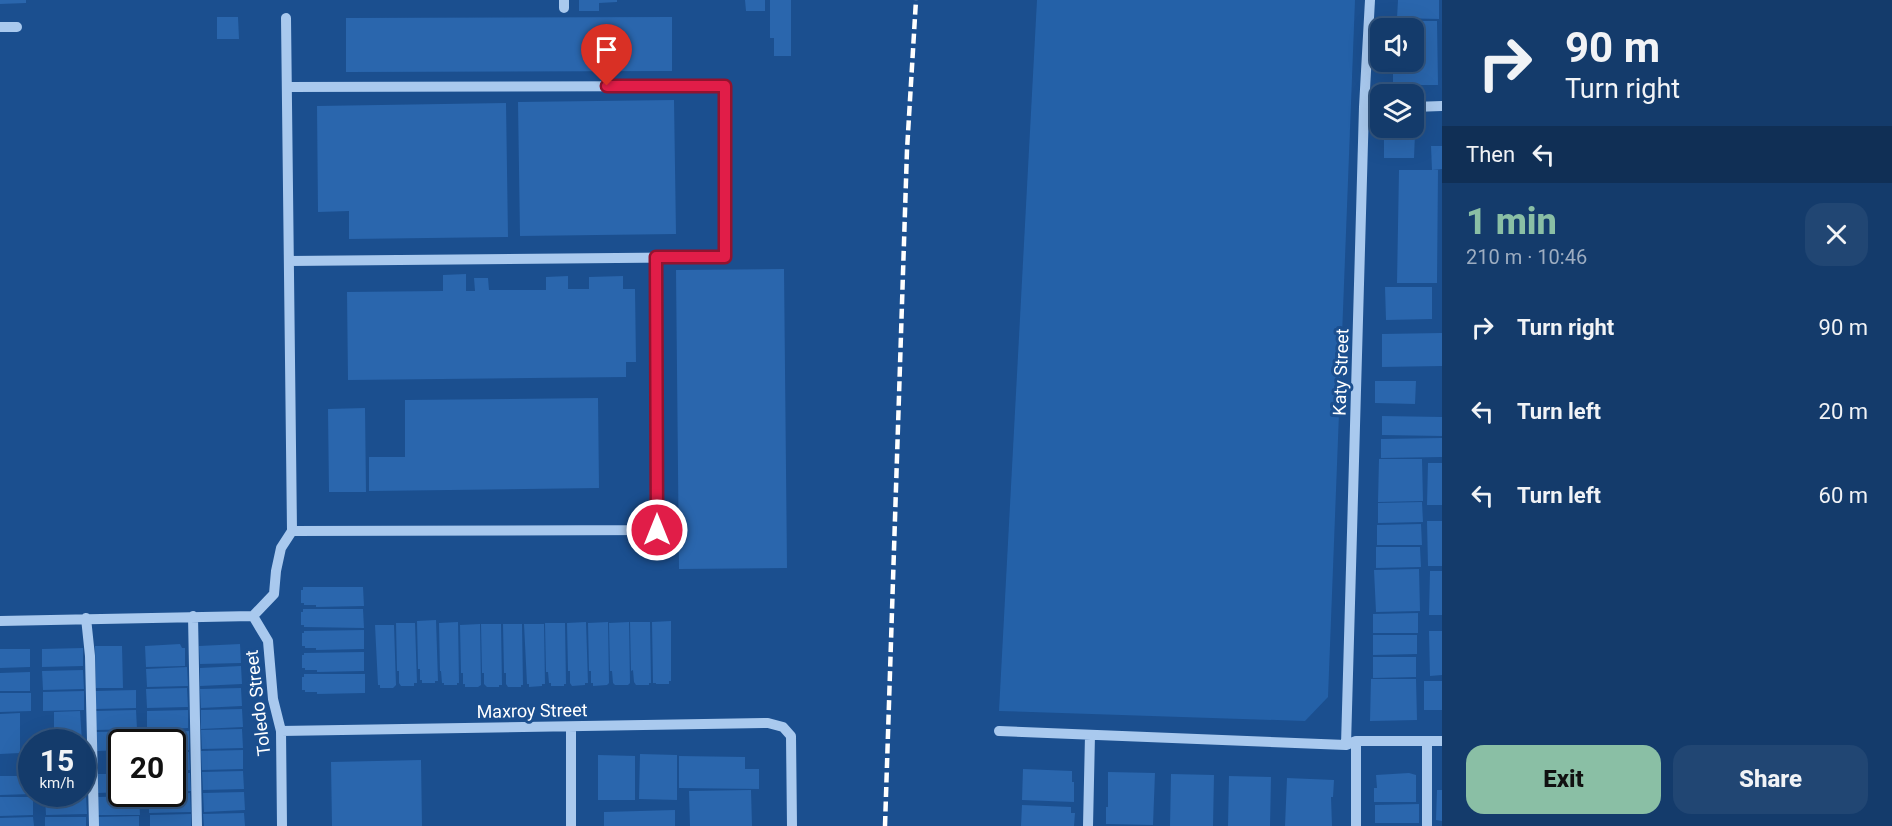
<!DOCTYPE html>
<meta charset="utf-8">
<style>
:root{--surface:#143b6b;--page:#214673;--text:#f1f3f6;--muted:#9dadc1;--line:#33557e;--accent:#8abfa5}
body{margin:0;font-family:Roboto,sans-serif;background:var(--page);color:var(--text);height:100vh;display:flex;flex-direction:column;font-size:22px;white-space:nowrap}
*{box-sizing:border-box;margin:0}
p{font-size:20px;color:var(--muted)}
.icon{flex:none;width:33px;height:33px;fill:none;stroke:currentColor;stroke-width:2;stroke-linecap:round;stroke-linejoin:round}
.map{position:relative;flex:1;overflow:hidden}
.details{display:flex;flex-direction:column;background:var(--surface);width:450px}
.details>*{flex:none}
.top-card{background:#143b6b;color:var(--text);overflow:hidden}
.buttons{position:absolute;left:1370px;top:18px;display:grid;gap:12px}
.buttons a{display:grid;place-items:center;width:54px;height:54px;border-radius:12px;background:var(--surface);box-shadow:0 6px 24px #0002,0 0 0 2px var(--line);font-size:30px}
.speed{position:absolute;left:18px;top:729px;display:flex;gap:12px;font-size:30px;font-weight:700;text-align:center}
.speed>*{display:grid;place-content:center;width:78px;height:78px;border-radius:50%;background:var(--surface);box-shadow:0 6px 24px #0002,0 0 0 2px var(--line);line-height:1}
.speed small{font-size:15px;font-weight:400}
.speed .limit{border:3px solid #111;border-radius:9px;background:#fff;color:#111}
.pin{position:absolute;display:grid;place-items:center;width:51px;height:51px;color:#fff;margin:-62px -26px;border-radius:50% 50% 50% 0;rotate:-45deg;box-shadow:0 0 6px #0007}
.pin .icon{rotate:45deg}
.me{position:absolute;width:66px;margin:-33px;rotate:0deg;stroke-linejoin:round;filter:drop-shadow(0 0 4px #0008)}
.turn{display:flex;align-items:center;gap:21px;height:126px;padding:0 24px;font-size:27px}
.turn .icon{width:78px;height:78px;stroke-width:2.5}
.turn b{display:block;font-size:42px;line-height:51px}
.then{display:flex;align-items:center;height:57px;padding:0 24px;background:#0003;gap:12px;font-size:22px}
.round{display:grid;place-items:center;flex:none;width:63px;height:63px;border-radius:18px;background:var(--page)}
.headline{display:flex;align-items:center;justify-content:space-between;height:102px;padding:0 24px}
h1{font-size:36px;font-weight:800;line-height:45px;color:var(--accent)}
.primary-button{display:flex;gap:12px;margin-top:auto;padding:12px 24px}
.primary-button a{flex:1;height:69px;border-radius:18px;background:var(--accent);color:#111;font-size:24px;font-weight:800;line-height:69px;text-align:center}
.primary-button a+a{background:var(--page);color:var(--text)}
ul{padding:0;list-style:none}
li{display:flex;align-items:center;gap:18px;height:84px;padding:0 24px}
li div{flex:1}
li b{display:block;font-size:22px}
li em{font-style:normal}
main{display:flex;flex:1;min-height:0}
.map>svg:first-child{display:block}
.green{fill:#2461a8}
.building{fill:#2a66ad}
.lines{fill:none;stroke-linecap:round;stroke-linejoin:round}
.minor{stroke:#a9c9ee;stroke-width:10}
.rail{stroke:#fff;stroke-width:4.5;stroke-dasharray:10 4.5;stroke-linecap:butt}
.route-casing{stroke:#92132f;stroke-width:15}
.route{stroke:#e11d48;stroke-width:10}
.labels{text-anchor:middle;stroke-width:6;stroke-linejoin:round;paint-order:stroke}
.street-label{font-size:18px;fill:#fff;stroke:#1b4f8f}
</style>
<main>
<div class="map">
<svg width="1442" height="826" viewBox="0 0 1442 826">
<rect width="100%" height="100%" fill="#1b4f8f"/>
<path class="green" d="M1037,0H1355L1328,697L1305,721L999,711Z"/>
<path class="building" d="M0,0H26V3L0,4Z
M579,0H617V2L599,3V11H579Z
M745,0H765V11H746Z
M770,0H791V56H774V38H770Z
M1398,0H1439V19L1397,18Z
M217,17H238L239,39H217Z
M672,17V71L346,72V18Z
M1392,21H1437L1438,85H1393V62H1413V28H1392Z
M674,100L676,234L520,236L518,102Z
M506,103L508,237L349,239V211L318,212L317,106Z
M1384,134H1415L1414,158H1384Z
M1431,146H1442V169L1432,170Z
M1399,170H1438L1437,283H1397Z
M784,269L787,568L679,569L676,270Z
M466,274V291H475L474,278H488L489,290H546V277L568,276V289H589V277L623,276V289H635L636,362H626V377L348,380L347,292L443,291V275Z
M1385,287H1432V319L1386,320Z
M1442,333V366L1382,367V334Z
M1375,381H1416L1415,404L1375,403Z
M598,398L599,488L369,491V457H405V400Z
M365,408L366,492H329L328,409Z
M1382,416L1442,417V436L1382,435Z
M1442,438V457L1381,458V439Z
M1379,459H1422L1423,501L1378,502Z
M1428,463H1442V505H1427Z
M1422,502L1423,522L1378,523V503Z
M1427,521H1442V566H1428Z
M1421,524L1422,545H1377V525Z
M1376,547H1420L1421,567L1376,568Z
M1419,569L1420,611L1376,612L1374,570Z
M1430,571H1442V615H1429Z
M303,587H363L364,606L316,607V605H304V603H301V590H303Z
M303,609H363L364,628L304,627V625H301V612H303Z
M1418,613V633H1373V614Z
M436,620L438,681H435V683H422V680H420V669H418L417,621Z
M671,621V681H669V684H656V683H653L652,622Z
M458,622L459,683H457V685H444V683H442L441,671H440L439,623Z
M586,622L588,683H585V685L572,686L570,683V671H568L567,623Z
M608,622L609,683L607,685L593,686V683H591V671H589L588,623Z
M629,622L630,683L628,685H615L613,683L612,671H610L609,623Z
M630,622H650L651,683H649V685H636L634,682L633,670L631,671Z
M396,623H415L417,683H414V686H401L399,683V671H397Z
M545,623H565L566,684H564V686H551V683H549L548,672H546Z
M480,624L481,685L478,687H465V684H463V673H461L460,625Z
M481,624H501L502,685H499V687H487L484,684V673H482Z
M503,624H522L523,685H521V687H508L506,684V673H504Z
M524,624H544L545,684H542V686L529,687V684H527Z
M375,625H394L396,685L393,688H380V685H378Z
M364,630V649L316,650V648H305V646H302V633H304V631Z
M1429,631H1442V675L1430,676Z
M1373,635H1417V654L1373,655Z
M180,644L182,648H185V666L146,667L145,646Z
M240,644L241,663L200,664L199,646Z
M95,646H122L123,688H96Z
M83,648V666L42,667V649Z
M0,649H30V667L0,668Z
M364,652V671L317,672V670H305V668H302V655H304V653Z
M1373,657H1416V677L1373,678Z
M241,666L242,684L200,686V668Z
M187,667L188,686L147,687L146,669Z
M83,670L84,689L43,690L42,671Z
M30,672V691H0V673Z
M304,674H365V693L317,694V692H305V690H302V677H304Z
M1371,679H1416L1417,720L1370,721Z
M1424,681H1442V710H1424Z
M187,688L188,707L147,708L146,689Z
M241,688L242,706L201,708L200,689Z
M136,690V708L95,709V691Z
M84,691V710L43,711V692Z
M0,693H31V711L0,712Z
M242,709L243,727L201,729V710Z
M136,710L137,729L96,730L95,711Z
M188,710V728L147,730V711Z
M80,711L82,742H54V712Z
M20,713V753L0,754V714Z
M242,729L243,748L202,749L201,730Z
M137,731L138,742H122V750L97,751L96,732Z
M189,731V750H172V742H148V733Z
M243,750V769L202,770L201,751Z
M172,752H189L190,770L172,771Z
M640,754L677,755V800L639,799Z
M598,755L635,756V800H598Z
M679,756L745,757V769H759V789L679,788Z
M421,760L422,826H332L331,762Z
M1023,769L1072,771V782H1074V802L1022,800Z
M243,771L244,789L203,790L202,772Z
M1108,772L1155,773L1153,825L1106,824V807H1108Z
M172,773H190L191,791L172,792Z
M1409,773L1416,775V802H1374V788H1377L1376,775Z
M82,774H86V793H82Z
M98,774H122V792L98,793Z
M1171,774L1214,775L1213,826H1170Z
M0,776H32V794L0,795Z
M1229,776L1271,777L1270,826H1228Z
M1287,778L1334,780L1333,797H1331L1332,826H1285Z
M751,790L752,826H690L689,791Z
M1437,790H1442V821L1436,820Z
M244,792L245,810L204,812L203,793Z
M190,793L191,812L149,813V794Z
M86,796L87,814L46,815L45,797Z
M139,796L140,815H98V797Z
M0,797H33V815L0,816Z
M1419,804V823H1375V805Z
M1022,805L1071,807V813H1075L1074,826H1021Z
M675,810V826H604V812Z
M244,813L245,826H204L203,814Z
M191,814V826H150V815Z
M139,816V826H98V817Z
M33,817L34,826H0V818Z
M45,817H86V826H45Z"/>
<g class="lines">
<path class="minor" d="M564,0V8
M0,27H17
M287,87L725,86V257L289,261
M1364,107H1380
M1413,107L1442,106
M292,531L657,530L656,257
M193,616L197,826
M253,616L274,594L276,571L281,548L292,531L286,18
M253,616L268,641L273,699L281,731L282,826
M86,618L90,656L94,825
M0,621L253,616
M281,731L768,723L783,727L791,736L792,826
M999,731L1346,745L1356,741H1442
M1356,741V826
M1346,745L1364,107L1370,0
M571,826V727
M1088,826L1090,735
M1427,826V741"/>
<path class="rail" d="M885,826L907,150L916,0"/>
</g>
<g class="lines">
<g class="route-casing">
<path id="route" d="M607,86H725V257H656L657,530"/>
</g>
<use href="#route" class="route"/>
</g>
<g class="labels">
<g class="street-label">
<text transform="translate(1341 372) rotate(-88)" y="6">Katy Street</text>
<text transform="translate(258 703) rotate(-97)" y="6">Toledo Street</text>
<text transform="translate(532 711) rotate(-1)" y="6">Maxroy Street</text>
</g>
</g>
</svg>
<div class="buttons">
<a><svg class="icon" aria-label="sound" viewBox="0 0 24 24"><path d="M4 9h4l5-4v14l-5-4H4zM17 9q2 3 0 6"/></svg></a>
<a><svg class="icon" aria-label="layers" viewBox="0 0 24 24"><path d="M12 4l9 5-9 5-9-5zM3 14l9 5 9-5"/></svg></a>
</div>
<div class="speed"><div>15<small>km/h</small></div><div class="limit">20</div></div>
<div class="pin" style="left:607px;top:86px;background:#d93025"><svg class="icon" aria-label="arrive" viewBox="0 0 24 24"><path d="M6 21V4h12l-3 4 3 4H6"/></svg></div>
<svg class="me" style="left:657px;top:530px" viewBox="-20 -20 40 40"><circle r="17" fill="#e11d48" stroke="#fff" stroke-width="3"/><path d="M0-11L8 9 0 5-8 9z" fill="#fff"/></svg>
</div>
<section class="details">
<div class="top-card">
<div class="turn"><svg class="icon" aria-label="right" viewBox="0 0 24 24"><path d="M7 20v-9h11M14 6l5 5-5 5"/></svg><div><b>90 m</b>Turn right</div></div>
<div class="then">Then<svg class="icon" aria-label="left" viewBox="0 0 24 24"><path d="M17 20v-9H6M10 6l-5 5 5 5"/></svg></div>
</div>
<div class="headline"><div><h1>1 min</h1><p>210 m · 10:46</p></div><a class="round"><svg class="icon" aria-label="close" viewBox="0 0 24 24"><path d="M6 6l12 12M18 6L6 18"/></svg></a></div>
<ul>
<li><svg class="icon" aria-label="right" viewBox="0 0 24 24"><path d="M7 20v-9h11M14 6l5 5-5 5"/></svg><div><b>Turn right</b></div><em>90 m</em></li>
<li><svg class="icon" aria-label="left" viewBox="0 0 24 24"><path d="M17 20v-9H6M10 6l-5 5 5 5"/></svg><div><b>Turn left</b></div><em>20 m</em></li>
<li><svg class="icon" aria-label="left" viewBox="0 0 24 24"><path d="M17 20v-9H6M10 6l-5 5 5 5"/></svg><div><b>Turn left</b></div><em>60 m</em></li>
</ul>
<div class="primary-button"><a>Exit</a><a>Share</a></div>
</section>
</main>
